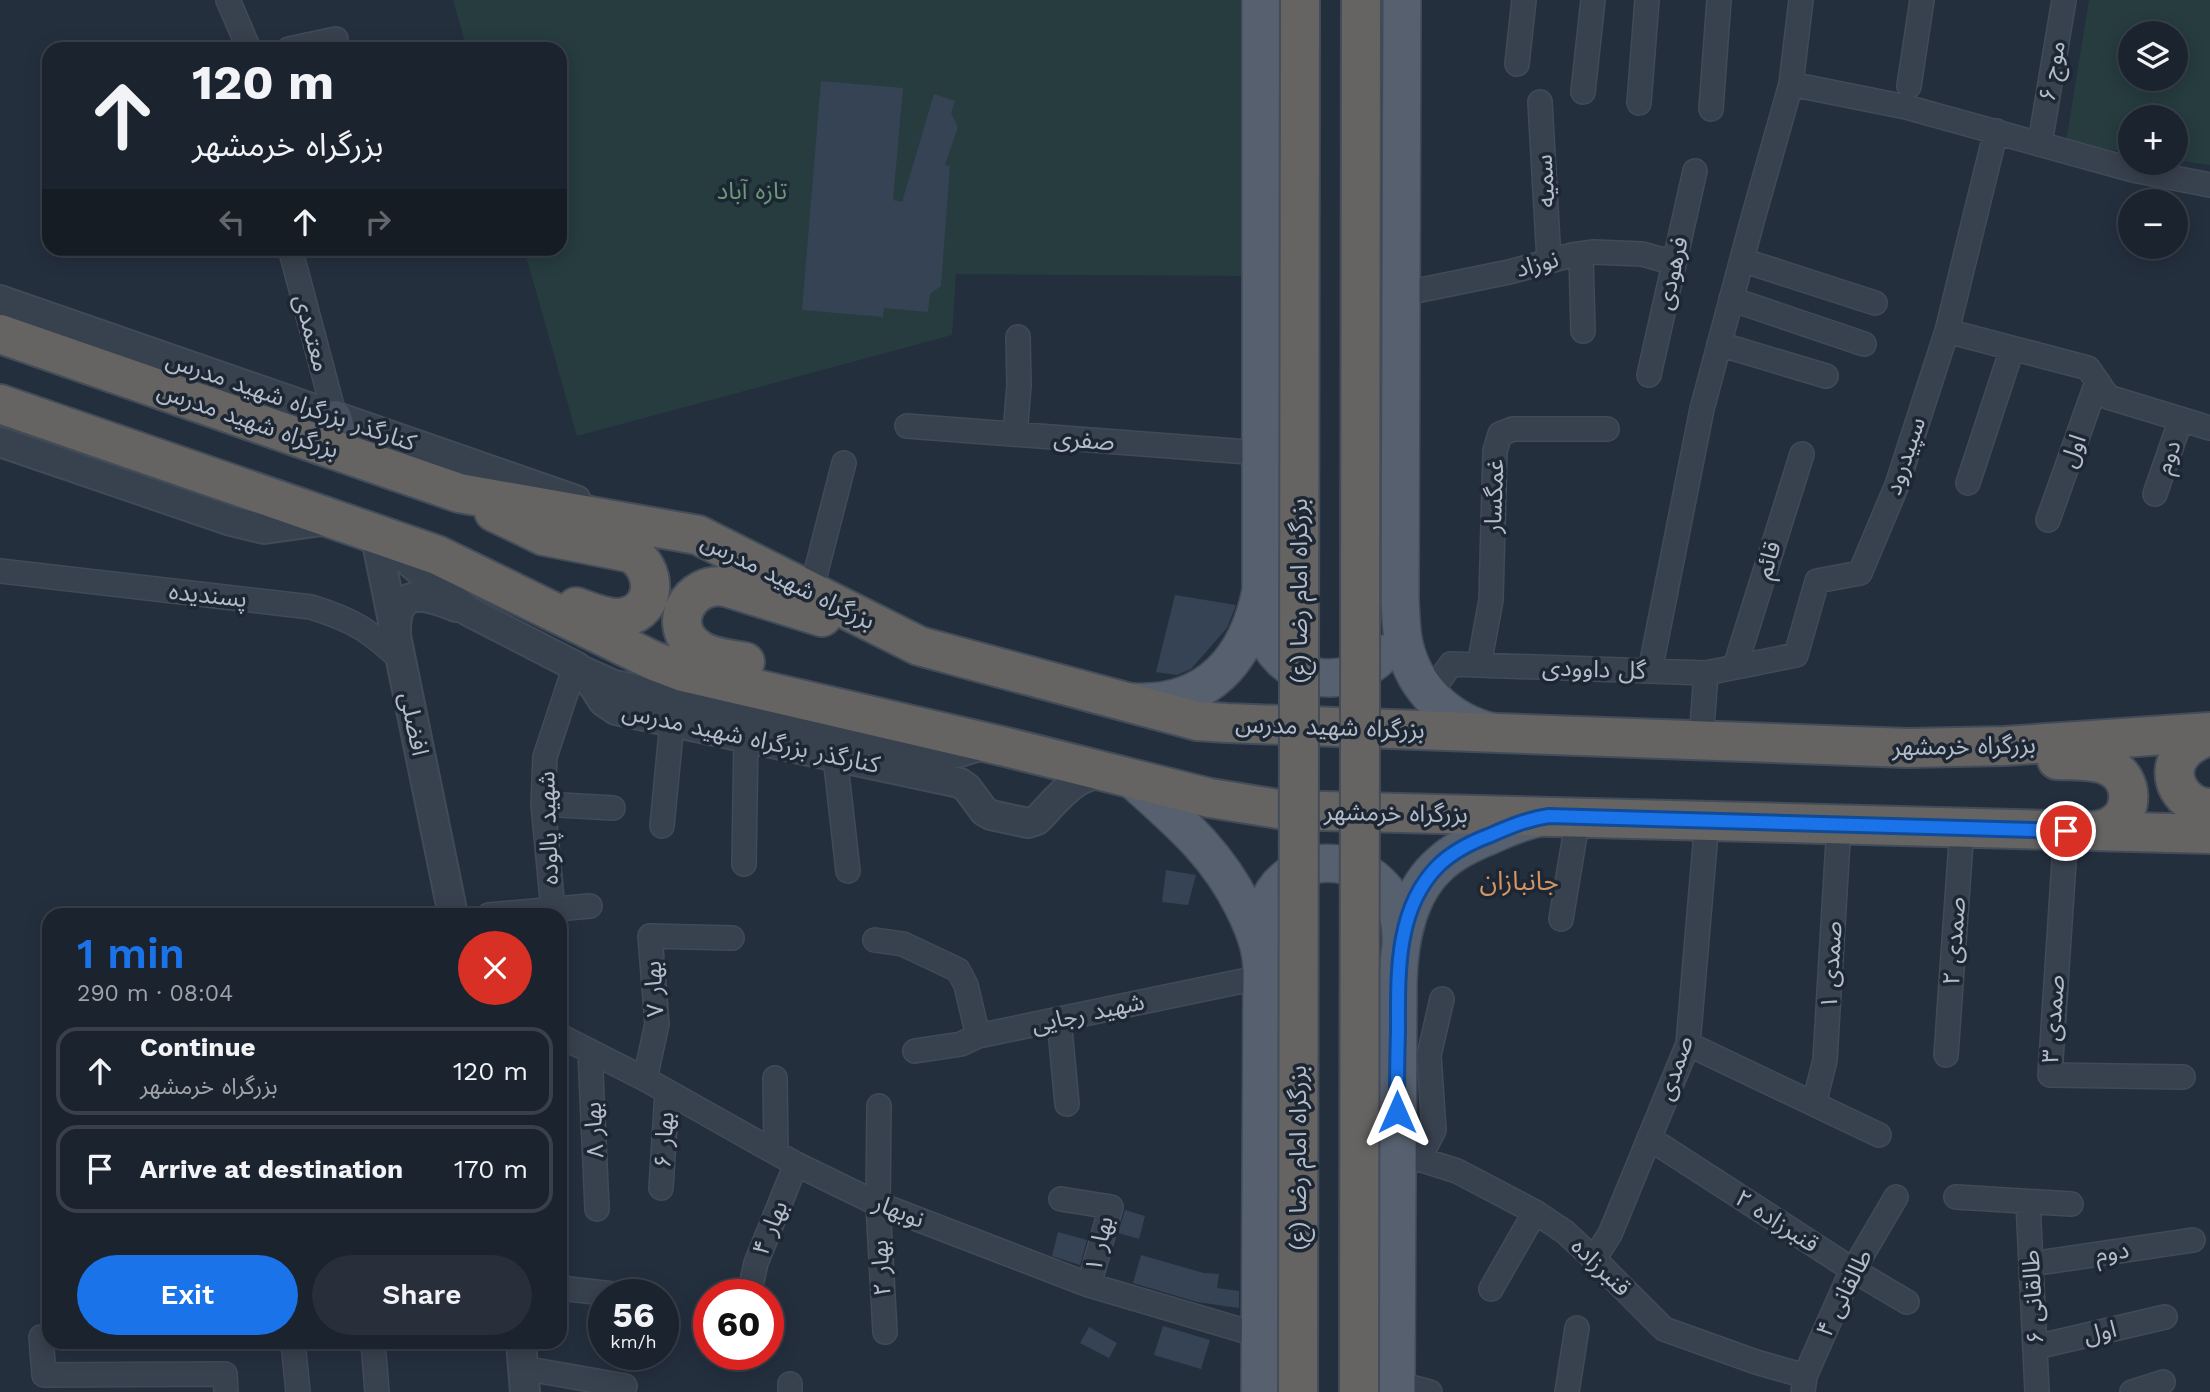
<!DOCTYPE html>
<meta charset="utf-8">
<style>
:root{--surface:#1b232e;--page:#282f3a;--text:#f1f3f6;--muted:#a0a4aa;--line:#39404a;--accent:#1a73e8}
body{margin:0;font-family:"Work Sans","Noto Sans Arabic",sans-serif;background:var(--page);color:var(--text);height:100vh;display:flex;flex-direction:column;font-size:26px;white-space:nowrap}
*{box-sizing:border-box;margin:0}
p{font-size:23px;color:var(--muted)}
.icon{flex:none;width:38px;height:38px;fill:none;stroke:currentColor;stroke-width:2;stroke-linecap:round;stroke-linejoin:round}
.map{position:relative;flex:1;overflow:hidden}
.side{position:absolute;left:42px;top:908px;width:525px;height:441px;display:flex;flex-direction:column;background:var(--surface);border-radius:21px;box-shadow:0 4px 18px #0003,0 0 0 2px var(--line)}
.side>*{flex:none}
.banner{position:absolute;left:42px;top:42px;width:525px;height:214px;border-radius:21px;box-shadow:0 4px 18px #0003,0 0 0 2px var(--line);background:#1b232e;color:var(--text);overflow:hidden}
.controls{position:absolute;left:2118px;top:21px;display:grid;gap:14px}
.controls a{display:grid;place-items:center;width:70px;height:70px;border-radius:50%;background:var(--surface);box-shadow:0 4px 18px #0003,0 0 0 2px var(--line);font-size:35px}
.speed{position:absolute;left:588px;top:1279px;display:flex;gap:14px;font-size:35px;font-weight:700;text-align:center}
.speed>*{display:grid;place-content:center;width:91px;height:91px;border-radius:50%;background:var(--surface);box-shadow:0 4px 18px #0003,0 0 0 2px var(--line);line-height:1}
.speed small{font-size:18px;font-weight:400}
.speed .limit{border:10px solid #d22;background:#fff;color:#111}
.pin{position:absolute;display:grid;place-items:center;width:60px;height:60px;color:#fff;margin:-30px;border:4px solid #fff;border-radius:50%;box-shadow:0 2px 7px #0007}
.me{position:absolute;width:77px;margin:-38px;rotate:0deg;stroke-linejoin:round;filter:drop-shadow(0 0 5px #0008)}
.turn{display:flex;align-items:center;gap:24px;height:147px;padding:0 35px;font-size:32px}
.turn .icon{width:91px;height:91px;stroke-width:2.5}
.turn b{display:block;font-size:49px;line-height:60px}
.lanes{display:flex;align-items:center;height:66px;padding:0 35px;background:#0003;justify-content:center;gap:35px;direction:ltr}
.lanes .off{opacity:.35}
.round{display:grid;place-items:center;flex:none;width:74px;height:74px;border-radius:37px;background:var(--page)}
.headline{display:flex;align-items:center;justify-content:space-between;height:119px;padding:0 35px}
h1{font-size:42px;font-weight:600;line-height:52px;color:var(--accent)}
.action{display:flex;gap:14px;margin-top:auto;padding:14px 35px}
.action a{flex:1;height:80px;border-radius:42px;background:var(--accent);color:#fff;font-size:28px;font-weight:600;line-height:80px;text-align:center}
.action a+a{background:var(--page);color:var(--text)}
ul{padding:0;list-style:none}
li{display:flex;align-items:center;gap:21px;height:88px;margin:0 14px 10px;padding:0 21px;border:4px solid var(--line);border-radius:21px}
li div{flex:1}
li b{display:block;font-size:26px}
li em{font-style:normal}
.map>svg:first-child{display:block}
.green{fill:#263c3f;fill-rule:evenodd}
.building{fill:#364354}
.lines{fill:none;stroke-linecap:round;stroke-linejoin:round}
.minor-casing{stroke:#414a57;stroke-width:26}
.tertiary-casing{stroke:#414a57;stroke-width:32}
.secondary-casing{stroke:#414a57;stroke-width:35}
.primary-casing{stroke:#414a57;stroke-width:40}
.trunk-casing{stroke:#434c59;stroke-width:42}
.minor{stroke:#38414e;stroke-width:23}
.tertiary{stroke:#38414e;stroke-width:28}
.secondary{stroke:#465061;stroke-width:32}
.primary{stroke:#56606e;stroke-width:37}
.trunk{stroke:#656462;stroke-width:38}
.trunk-bridge-casing{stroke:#434c59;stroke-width:42;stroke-linecap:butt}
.trunk-bridge{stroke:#656462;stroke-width:38}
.route-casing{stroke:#114b97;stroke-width:18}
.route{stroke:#1a73e8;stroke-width:12}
.labels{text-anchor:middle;stroke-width:7;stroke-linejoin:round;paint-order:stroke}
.street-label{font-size:24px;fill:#b4bcc9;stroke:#1d2633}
.park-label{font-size:24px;fill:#6b9a76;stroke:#1d2633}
.neighbourhood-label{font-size:26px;fill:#d59563;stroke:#1d2633}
</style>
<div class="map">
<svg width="2210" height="1392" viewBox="0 0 2210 1392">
<rect width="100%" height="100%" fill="#242f3e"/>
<path class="green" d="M453,0H1250L1248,276L956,274L952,335L577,436L524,249L560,248V49H467Z
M2089,0H2210V165L2175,160V117H2130V153L2066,142ZM2130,33H2175V79H2130Z"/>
<path class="building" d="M821,81L903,88L893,200L902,202L934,94L955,101L951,113L958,127L945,165L950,166L941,286L930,294L928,312L884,308L883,317L802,310Z
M1175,595L1236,605L1227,628L1191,669L1177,675L1156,672Z
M1166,870L1196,875L1188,905L1162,902Z
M1125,1210L1145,1216L1139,1239L1118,1233Z
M1058,1232L1087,1240L1080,1265L1052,1256Z
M1141,1255L1204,1273L1219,1274L1217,1288L1239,1291V1308L1197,1302L1133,1283Z
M1163,1326L1210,1340L1201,1369L1154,1355Z
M1089,1327L1117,1343L1109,1358L1080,1343Z"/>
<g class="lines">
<g class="minor-casing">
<path id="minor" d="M228,0L249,49
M289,49L336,39
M1517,64L1524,0
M1791,84L1906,107L2133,170L2210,185
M1909,86L1922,0
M1583,92L1593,0
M1540,102L1549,261
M1639,103L1647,0
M1711,109L1719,0
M2040,143L2064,0
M290,248L335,417
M1581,254L1583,331
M1742,260L1875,303
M1401,294L1509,272L1572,255L1594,252L1642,254L1674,263
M1731,299L1864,344
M1947,331L2088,368L2108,397L2210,428
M1719,344L1826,376
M1649,375L1695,171
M907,426L1261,453
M1015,434L1019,385L1018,337
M1968,483L2012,349
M2155,494L2181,419
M2048,520L2097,382
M0,571L311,607C353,620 369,630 401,660
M811,591L844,463
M1479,665L1491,600L1495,451L1500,434L1513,429H1607
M1735,667L1802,454
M1650,671L1702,409L1753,218L1791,84L1801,0
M1429,695L1451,664L1706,673L1796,655L1817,581L1860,573L1897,485L1947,331L1996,131
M1701,741L1706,673
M835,756L848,871
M543,804L613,808
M662,826L672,722
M2066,831L2050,1075L2183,1077
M744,864L746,737
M553,910L543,804L545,757L575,666
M489,915L590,906
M1561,919L1578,817
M875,940L903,944L958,970L966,985L978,1036
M1059,1019L1067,1104
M560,1036L645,1079L796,1164L878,1204L1089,1285L1245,1331L1260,1332
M1688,1044L1879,1135
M590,1051L597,1209
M915,1051L961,1044L978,1036L1262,977
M1946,1055L1962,828
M775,1078L776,1151
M645,1079L657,1024L650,936L732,938
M1814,1104L1825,1060L1839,824
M879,1106L878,1204L885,1332
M1649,1138L1853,1270L1907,1302
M1419,1159L1434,1130L1429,1055L1442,999
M1397,1165L1419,1159L1457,1171L1535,1212L1565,1232L1594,1259L1664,1329L1756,1362L1805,1376
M661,1188L667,1092
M1956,1197L2071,1204
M1061,1199L1111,1207L1089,1285
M2028,1202L2037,1392
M1594,1259L1610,1234L1688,1044L1707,821
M2032,1264L2193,1240
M560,1288L622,1295
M1491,1289L1535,1212
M749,1295L756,1263L796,1164
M41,1337L44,1375L225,1374L226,1392
M293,1342L298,1392
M373,1342L377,1392
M2036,1347L2165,1317
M523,1368L625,1386
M1396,1383L1430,1392
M790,1392V1384
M1567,1392L1577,1328
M1803,1392L1805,1376L1848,1279L1896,1197
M2132,1392L2163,1382"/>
</g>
<g class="tertiary-casing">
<path id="tertiary" d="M0,300L576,500
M0,442L231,521L264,529L329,520
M375,533L453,915
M388,544L468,611L577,667L595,688L603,701L616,710L960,783L967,788L984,811L991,815L1028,823L1037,820C1057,800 1077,770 1109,774
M396,630C396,585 426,595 456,607
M583,671L614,685L944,753H957L986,744
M521,1342L525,1392"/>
</g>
<g class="secondary-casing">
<path id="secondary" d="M335,417L345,453"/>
</g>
<g class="primary-casing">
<path id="primary" d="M1402,0L1400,601C1401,615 1401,630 1404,644C1414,689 1448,721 1492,732
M1260,599C1260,608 1259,617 1262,626C1278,682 1344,695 1383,654
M1133,702C1208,706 1247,660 1261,591V0
M1132,779C1177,820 1215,850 1243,906C1253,926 1261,945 1262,968L1260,1392
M1261,948C1261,935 1261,923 1265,910C1292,832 1405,858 1401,941
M1396,1392L1398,982C1399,941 1408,892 1440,864C1455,850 1473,842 1491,835C1506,828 1521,822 1537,818"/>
</g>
<g class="trunk-casing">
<path id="trunk" d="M0,334L459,493L698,535L919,646L1197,721L1227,723L1908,748L2005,746L2210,732
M0,404L437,555L654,661L683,672L1006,747L1210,798L1284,810L2210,834
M494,512L544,536L631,553C657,568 658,610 625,617C609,621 591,612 576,607
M745,662C730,659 709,658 697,648C665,626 689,580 726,587L822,617
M2210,735C2200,740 2189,744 2182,753C2163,776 2183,807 2210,808
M2057,760C2074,761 2098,759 2112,768C2133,780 2134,811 2114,824C2106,830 2097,831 2088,831"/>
</g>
<use href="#minor" class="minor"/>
<use href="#tertiary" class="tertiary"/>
<use href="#secondary" class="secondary"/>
<use href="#primary" class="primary"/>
<use href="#trunk" class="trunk"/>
<g class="trunk-bridge-casing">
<path id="trunk-bridge" d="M1298,1392L1300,0
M1359,1392L1361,0"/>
</g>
<use href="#trunk-bridge" class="trunk-bridge"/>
</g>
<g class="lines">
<g class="route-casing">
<path id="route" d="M1397,1112C1397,1086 1397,1059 1398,1032C1398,976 1395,909 1438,866C1452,852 1470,843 1488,836C1509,827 1527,819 1549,816L2066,831"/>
</g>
<use href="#route" class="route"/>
</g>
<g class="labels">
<g class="street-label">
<text transform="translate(2052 71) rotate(-80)" y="8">موج ۶</text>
<text transform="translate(1545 181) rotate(-93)" y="8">سمیه</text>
<text transform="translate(1537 264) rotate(-15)" y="8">نوزاد</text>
<text transform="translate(1672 273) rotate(-77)" y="8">فرهودی</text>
<text transform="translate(312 333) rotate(75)" y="8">معتمدی</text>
<text transform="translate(291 401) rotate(19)" y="8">کنارگذر بزرگراه شهید مدرس</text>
<text transform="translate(248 420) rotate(19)" y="8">بزرگراه شهید مدرس</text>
<text transform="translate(1084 440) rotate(4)" y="8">صفری</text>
<text transform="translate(2073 451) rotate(-70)" y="8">اول</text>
<text transform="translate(1905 456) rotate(-71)" y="8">سپیدرود</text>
<text transform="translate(2168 457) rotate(-71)" y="8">دوم</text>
<text transform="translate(1494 496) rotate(-88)" y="8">غمگسار</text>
<text transform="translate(1768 560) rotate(-73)" y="8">قائم</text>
<text transform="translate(788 581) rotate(26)" y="8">بزرگراه شهید مدرس</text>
<text transform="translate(1299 591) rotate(-90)" y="8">بزرگراه امام رضا (ع)</text>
<text transform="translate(208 595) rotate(6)" y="8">پسندیده</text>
<text transform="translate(1594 669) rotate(2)" y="8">گل داوودی</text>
<text transform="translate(414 724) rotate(78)" y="8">افضلی</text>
<text transform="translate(1330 727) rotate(2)" y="8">بزرگراه شهید مدرس</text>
<text transform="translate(751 738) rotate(12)" y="8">کنارگذر بزرگراه شهید مدرس</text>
<text transform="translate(1964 746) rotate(-1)" y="8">بزرگراه خرمشهر</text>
<text transform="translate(1396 813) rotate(1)" y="8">بزرگراه خرمشهر</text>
<text transform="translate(548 828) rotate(-92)" y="8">شهید پالوده</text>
<text transform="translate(1954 941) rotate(-86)" y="8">صمدی ۲</text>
<text transform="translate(1831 965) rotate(-87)" y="8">صمدی ۱</text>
<text transform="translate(654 989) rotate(-93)" y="8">بهار ۷</text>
<text transform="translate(1088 1013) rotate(-12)" y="8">شهید رجایی</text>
<text transform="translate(2053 1019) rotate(-86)" y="8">صمدی ۳</text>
<text transform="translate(1675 1068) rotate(-71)" y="8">صمدی</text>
<text transform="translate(594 1130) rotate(-93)" y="8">بهار ۸</text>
<text transform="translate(664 1140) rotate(-87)" y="8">بهار ۶</text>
<text transform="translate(1298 1158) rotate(-90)" y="8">بزرگراه امام رضا (ع)</text>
<text transform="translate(899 1211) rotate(22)" y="8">نوبهار</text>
<text transform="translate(1777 1221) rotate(33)" y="8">قنبرزاده ۲</text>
<text transform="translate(770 1228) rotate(-68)" y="8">بهار ۴</text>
<text transform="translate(1099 1244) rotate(-77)" y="8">بهار ۱</text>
<text transform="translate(2112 1252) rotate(-9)" y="8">دوم</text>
<text transform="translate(1601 1267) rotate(44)" y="8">قنبرزاده</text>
<text transform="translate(881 1268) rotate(-93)" y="8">بهار ۲</text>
<text transform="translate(1844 1293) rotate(-63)" y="8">طالقانی ۴</text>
<text transform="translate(2033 1297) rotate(-93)" y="8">طالقانی ۶</text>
<text transform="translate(2100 1332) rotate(-13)" y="8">اول</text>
</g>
<g class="park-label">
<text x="752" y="199">تازه آباد</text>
</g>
<g class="neighbourhood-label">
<text x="1519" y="890">جانبازان</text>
</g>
</g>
</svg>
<div class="controls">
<a><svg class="icon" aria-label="layers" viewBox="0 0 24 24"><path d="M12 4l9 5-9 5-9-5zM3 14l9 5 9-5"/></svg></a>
<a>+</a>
<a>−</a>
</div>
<div class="speed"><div>56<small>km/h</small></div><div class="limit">60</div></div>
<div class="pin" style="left:2066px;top:831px;background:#d93025"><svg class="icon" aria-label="arrive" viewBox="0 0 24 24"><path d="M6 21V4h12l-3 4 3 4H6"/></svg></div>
<svg class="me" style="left:1397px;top:1112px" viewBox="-20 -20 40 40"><path d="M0-17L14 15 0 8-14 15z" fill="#1a73e8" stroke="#fff" stroke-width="4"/></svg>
<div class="banner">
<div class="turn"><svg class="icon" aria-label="ahead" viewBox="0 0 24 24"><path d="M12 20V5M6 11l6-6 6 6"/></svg><div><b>120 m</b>بزرگراه خرمشهر</div></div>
<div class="lanes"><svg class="icon off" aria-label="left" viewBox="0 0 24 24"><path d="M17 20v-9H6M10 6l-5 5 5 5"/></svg><svg class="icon" aria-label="ahead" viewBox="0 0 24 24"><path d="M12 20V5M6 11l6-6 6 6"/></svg><svg class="icon off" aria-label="right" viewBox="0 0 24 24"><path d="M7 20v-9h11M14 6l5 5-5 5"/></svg></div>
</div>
<section class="side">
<div class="headline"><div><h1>1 min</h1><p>290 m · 08:04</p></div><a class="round" style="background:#d93025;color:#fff"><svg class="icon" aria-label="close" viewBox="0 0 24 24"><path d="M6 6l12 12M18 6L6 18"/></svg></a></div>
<ul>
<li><svg class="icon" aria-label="ahead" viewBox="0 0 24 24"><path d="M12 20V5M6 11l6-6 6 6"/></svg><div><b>Continue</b><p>بزرگراه خرمشهر</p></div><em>120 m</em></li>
<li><svg class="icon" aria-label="arrive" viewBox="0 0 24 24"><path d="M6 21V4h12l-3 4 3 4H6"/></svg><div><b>Arrive at destination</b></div><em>170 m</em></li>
</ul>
<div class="action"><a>Exit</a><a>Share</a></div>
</section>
</div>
